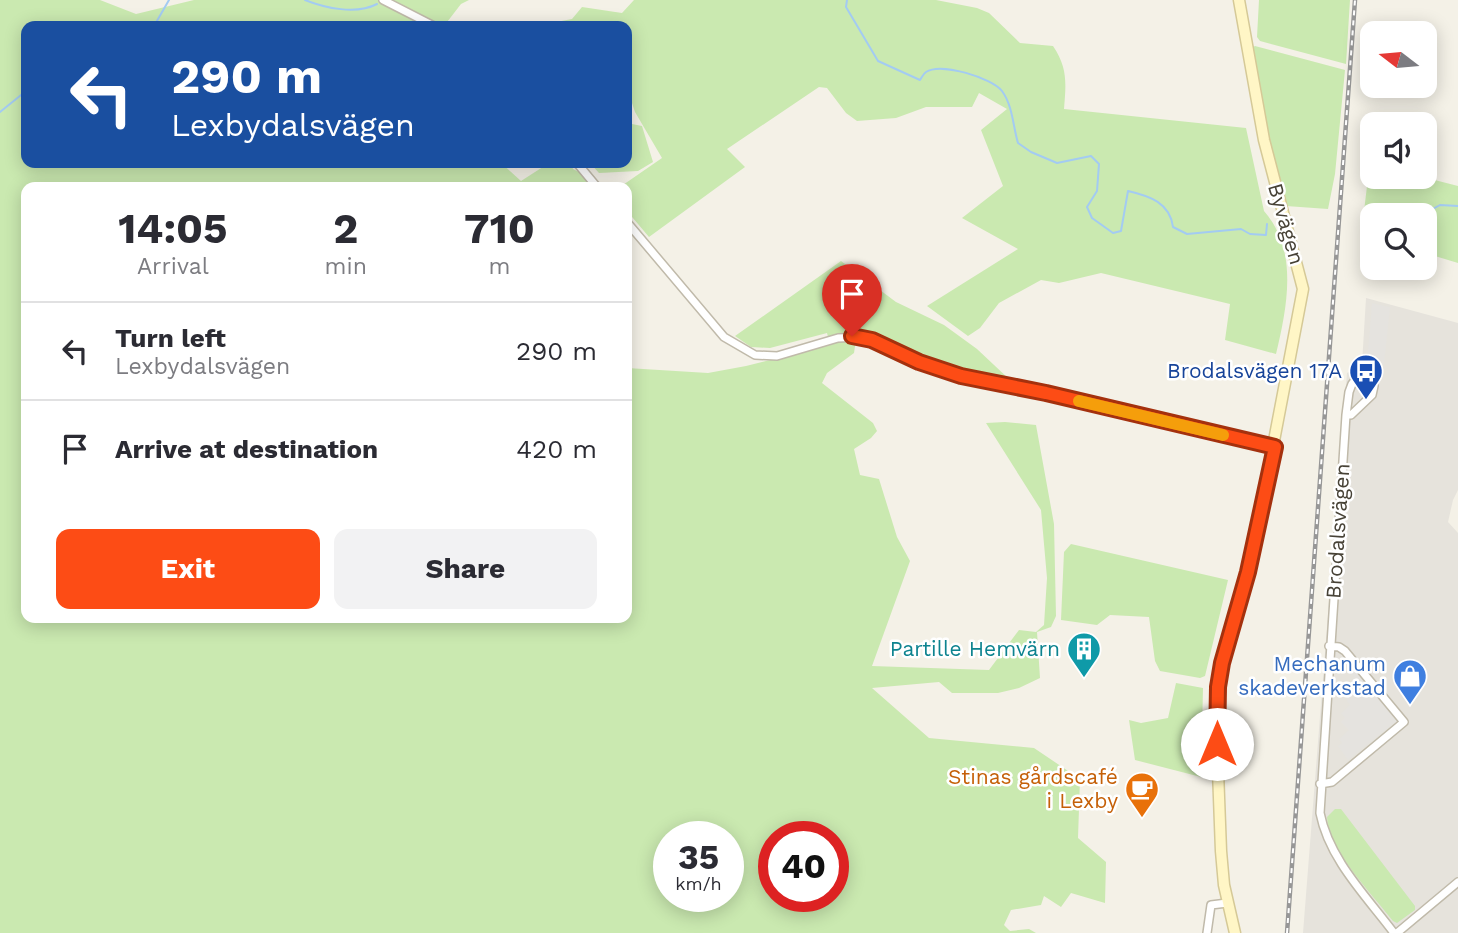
<!DOCTYPE html>
<meta charset="utf-8">
<style>
:root{--surface:#fff;--page:#f2f2f3;--text:#2b2b33;--muted:#7c7c81;--line:#e1e1e2;--accent:#fd4c15}
body{margin:0;font-family:"Work Sans",sans-serif;background:var(--page);color:var(--text);height:100vh;display:flex;flex-direction:column;font-size:26px;white-space:nowrap}
*{box-sizing:border-box;margin:0}
p{font-size:23px;color:var(--muted)}
.icon{flex:none;width:38px;height:38px;fill:none;stroke:currentColor;stroke-width:2;stroke-linecap:round;stroke-linejoin:round}
.map{position:relative;flex:1;overflow:hidden}
.side{position:absolute;left:21px;top:182px;width:611px;height:441px;display:flex;flex-direction:column;background:var(--surface);border-radius:14px;box-shadow:0 4px 18px #0003}
.side>*{flex:none}
.hud{position:absolute;left:21px;top:21px;width:611px;height:147px;border-radius:14px;box-shadow:0 4px 18px #0003;background:#1a4fa0;color:#fff;overflow:hidden}
.needle{width:46px;rotate:286deg}
.buttons{position:absolute;left:1360px;top:21px;display:grid;gap:14px}
.buttons a{display:grid;place-items:center;width:77px;height:77px;border-radius:14px;background:var(--surface);box-shadow:0 4px 18px #0003;font-size:35px}
.speed{position:absolute;left:653px;top:821px;display:flex;gap:14px;font-size:35px;font-weight:700;text-align:center}
.speed>*{display:grid;place-content:center;width:91px;height:91px;border-radius:50%;background:var(--surface);box-shadow:0 4px 18px #0003;line-height:1}
.speed small{font-size:18px;font-weight:400}
.speed .limit{border:10px solid #d22;background:#fff;color:#111}
.pin{position:absolute;display:grid;place-items:center;width:60px;height:60px;color:#fff;margin:-72px -30px;border-radius:50% 50% 50% 0;rotate:-45deg;box-shadow:0 0 7px #0007}
.pin .icon{rotate:45deg}
.me{position:absolute;width:77px;margin:-38px;rotate:0deg;stroke-linejoin:round;filter:drop-shadow(0 0 5px #0008)}
.turn{display:flex;align-items:center;gap:24px;height:147px;padding:0 35px;font-size:32px}
.turn .icon{width:91px;height:91px;stroke-width:2.5}
.turn b{display:block;font-size:49px;line-height:60px}
.eta{display:flex;justify-content:space-evenly;align-items:center;height:119px;text-align:center}
.eta b{font-size:42px;font-weight:700;line-height:49px}
.primary-button{display:flex;gap:14px;margin-top:auto;padding:14px 35px}
.primary-button a{flex:1;height:80px;border-radius:14px;background:var(--accent);color:#fff;font-size:28px;font-weight:700;line-height:80px;text-align:center}
.primary-button a+a{background:var(--page);color:var(--text)}
ul{padding:0;list-style:none}
li{display:flex;align-items:center;gap:21px;height:98px;padding:0 35px;border-top:2px solid var(--line)}
li div{flex:1}
li b{display:block;font-size:26px}
li em{font-style:normal}
.map>svg:first-child{display:block}
.industrial{fill:#e6e3dc}
.green{fill:#cae9b0;fill-rule:evenodd}
.parking{fill:#e5e3df}
.lines{fill:none;stroke-linecap:round;stroke-linejoin:round}
.stream{stroke:#a3cbf2;stroke-width:2}
.street-casing{stroke:#c0baaa;stroke-width:10}
.secondary-casing{stroke:#d5c997;stroke-width:13}
.street{stroke:#fff;stroke-width:7}
.secondary{stroke:#fff6c6;stroke-width:10}
.rail-casing{stroke:#979797;stroke-width:4.5}
.rail{stroke:#fff;stroke-width:2;stroke-dasharray:5;stroke-linecap:butt}
.route-casing{stroke:#a4310e;stroke-width:18}
.route{stroke:#fd4c15;stroke-width:12}
.slow{stroke:#f59e0b;stroke-width:12}
.labels{text-anchor:middle;stroke-width:5;stroke-linejoin:round;paint-order:stroke}
.street-label{font-size:21px;fill:#474236;stroke:#fff}
.transit-label{font-size:21px;fill:#164399;stroke:#fff;text-anchor:end}
.culture-label{font-size:21px;fill:#0d838f;stroke:#fff;text-anchor:end}
.shop-label{font-size:21px;fill:#366cbe;stroke:#fff;text-anchor:end}
.food-label{font-size:21px;fill:#c56008;stroke:#fff;text-anchor:end}
</style>
<div class="map">
<svg width="1458" height="933" viewBox="0 0 1458 933">
<rect width="100%" height="100%" fill="#f4f1e7"/>
<path class="industrial" d="M1366,298L1458,323V490L1453,500L1448,522L1458,533V933H1303L1347,373L1362,364Z"/>
<path class="green" d="M0,0H100L136,14L194,0H469L461,4L444,26H26V163H501L521,181L549,163H571L573,169L579,172L592,187H26V618H626L627,368L708,373L746,366L830,345L827,333L770,348L751,347L735,336L841,261L896,302L944,325L977,349L1010,380L1007,382C982,377 957,372 933,363C907,354 885,337 857,333L854,353L827,373L822,383L873,423L877,431L871,438L854,449L860,475L879,479L897,537L910,561L872,666L989,670L1019,630L1036,632L1044,625L1047,578L1041,510L986,423L1005,422L1036,425L1054,524L1056,616L1051,627L1037,632L1040,678L1019,688L998,693H952L939,682L872,688L929,738L1034,748L1080,779L1078,838L1106,862L1105,903L1071,893L1061,907L1044,896L1041,905L1011,910L1004,925L1010,931L1029,929L1036,933H0ZM668,836H728V896H668ZM774,836H833V896H774Z
M634,0H936L977,8L989,13L1020,43L1053,46C1068,68 1066,84 1064,109L1246,128L1264,211C1299,251 1287,307 1276,354L1225,340L1230,304L1101,273L1059,283L1041,280L999,303L980,328L968,336L927,306L1018,249L962,218L1003,186L981,130L1007,109L979,93L972,107H926L896,118L857,121L846,113L827,88L819,87L727,149L745,167L649,237L627,211L626,187H620L662,158L635,112L631,100L627,110L626,26H535L572,19L582,7L622,13Z
M1259,0H1350L1346,64L1260,41L1257,37Z
M1255,46L1345,70L1335,174L1328,209L1286,206L1272,156L1251,48Z
M627,123L642,126L653,162L638,171L599,173L590,163H626Z
M1365,161L1372,163V177H1423L1458,186V263L1425,253L1424,215H1372V248L1364,251L1360,245L1367,186Z
M1071,544L1228,580L1205,676L1200,678L1160,671L1155,661L1149,617L1110,615L1097,625L1061,620L1064,552Z
M1176,683L1203,688L1201,777L1135,760L1129,720L1141,723L1168,718Z
M1335,809H1341L1415,906V910L1397,923L1393,921C1373,895 1328,850 1327,817Z"/>
<path class="parking" d="M1372,303L1390,307L1384,364H1367Z
M1355,670L1398,720L1348,760L1338,746L1342,743L1339,739L1349,730L1341,722L1345,718L1341,713L1350,705L1343,695L1347,692L1344,688L1355,678L1351,673Z"/>
<g class="lines">
<path class="stream" d="M305,0C325,8 356,15 377,4
M847,0L846,7L878,61L920,80C922,77 923,74 926,72C941,62 992,78 1002,91C1013,106 1013,127 1018,143L1031,152L1057,163L1091,156L1099,164L1097,191L1087,207L1092,218L1113,233L1121,231L1128,191C1150,196 1170,203 1173,227L1187,234L1241,229L1250,234L1266,235L1267,224
M154,26L169,0
M0,112L26,91
M1422,215L1440,205L1458,206"/>
<g class="street-casing">
<path id="street" d="M383,0L434,26
M577,163L597,187
M626,221L724,337L755,355L777,356L838,338L861,337L919,362L961,376L1046,393L1274,447
M1346,415H1351L1372,395L1374,386L1369,378L1358,376L1352,384L1349,392L1346,415L1320,813C1329,859 1366,896 1394,933
M1320,784L1332,782L1404,722L1345,651L1339,647L1329,646
M1207,933L1211,905L1227,903
M1397,933L1458,882"/>
</g>
<g class="secondary-casing">
<path id="secondary" d="M1235,933L1224,885L1221,851L1217,744L1218,687L1228,639L1255,540L1303,289L1264,140L1239,0"/>
</g>
<use href="#street" class="street"/>
<use href="#secondary" class="secondary"/>
<g class="rail-casing">
<path id="rail" d="M1287,933L1355,0"/>
</g>
<use href="#rail" class="rail"/>
</g>
<g class="lines">
<g class="route-casing">
<path id="route" d="M852,336L872,340L919,362L961,376L1046,393L1275,447L1248,572L1222,663L1218,687L1217,744"/>
</g>
<use href="#route" class="route"/>
<path class="slow" d="M1079,401L1223,435"/>
</g>
<defs>
<g id="bus-pin" transform="scale(1.75)"><path d="M0 17L-7.5 6A9.5 9.5 0 1 1 7.5 6Z" fill="#1a4fb4" stroke="#fff"/><path d="M-5-6H5V4H4V6H2V4H-2V6H-4V4H-5ZM-3.5-4V0h7V-4ZM-3.5 1.2v1.5H-2V1.2ZM2 1.2v1.5H3.5V1.2Z" fill="#fff"/></g>
<g id="building-pin" transform="scale(1.75)"><path d="M0 17L-7.5 6A9.5 9.5 0 1 1 7.5 6Z" fill="#0f9aa8" stroke="#fff"/><path d="M-4-6H4V6H1V3H-1V6H-4ZM-2.5-4.3h1.7v1.8h-1.7ZM.8-4.3h1.7v1.8H.8ZM-2.5-1h1.7V.8h-1.7ZM.8-1h1.7V.8H.8Z" fill="#fff"/></g>
<g id="shop-pin" transform="scale(1.75)"><path d="M0 17L-7.5 6A9.5 9.5 0 1 1 7.5 6Z" fill="#3f7fe0" stroke="#fff"/><path d="M-5-2.5h2.3a2.7 3.5 0 0 1 5.4 0H5L5.5 6h-11ZM-1.5-2.5h3a1.5 2.3 0 0 0-3 0Z" fill="#fff"/></g>
<g id="cafe-pin" transform="scale(1.75)"><path d="M0 17L-7.5 6A9.5 9.5 0 1 1 7.5 6Z" fill="#e8710a" stroke="#fff"/><path d="M-5.5-4.5H6V0H3Q3 3.5 0 3.5H-2.5Q-5.5 3.5-5.5 0ZM3-3.2v2h1.7v-2ZM-6 4.5H4V6H-6Z" fill="#fff"/></g>
</defs>
<g fill-rule="evenodd">
<use href="#bus-pin" x="1366" y="371"/>
<use href="#building-pin" x="1084" y="649"/>
<use href="#shop-pin" x="1410" y="676"/>
<use href="#cafe-pin" x="1142" y="789"/>
</g>
<g class="labels">
<g class="street-label">
<text transform="translate(1286 224) rotate(74)" y="7">Byvägen</text>
<text transform="translate(1338 531) rotate(-86)" y="7">Brodalsvägen</text>
</g>
<g class="transit-label">
<text x="1342" y="378">Brodalsvägen 17A</text>
</g>
<g class="culture-label">
<text x="1060" y="656">Partille Hemvärn</text>
</g>
<g class="shop-label">
<text x="1386" y="671">Mechanum<tspan x="1386" dy="24">skadeverkstad</tspan></text>
</g>
<g class="food-label">
<text x="1118" y="784">Stinas gårdscafé<tspan x="1118" dy="24">i Lexby</tspan></text>
</g>
</g>
</svg>
<div class="buttons">
<a><svg class="needle" viewBox="-14 -14 28 28"><path d="M0-13l5 13h-10z" fill="#e53935"/><path d="M0 13l5-13h-10z" fill="#7c7c81"/></svg></a>
<a><svg class="icon" aria-label="sound" viewBox="0 0 24 24"><path d="M4 9h4l5-4v14l-5-4H4zM17 9q2 3 0 6"/></svg></a>
<a><svg class="icon" aria-label="search" viewBox="0 0 24 24"><circle cx="10" cy="10" r="6"/><path d="M15 15l6 6"/></svg></a>
</div>
<div class="speed"><div>35<small>km/h</small></div><div class="limit">40</div></div>
<div class="pin" style="left:852px;top:336px;background:#d93025"><svg class="icon" aria-label="arrive" viewBox="0 0 24 24"><path d="M6 21V4h12l-3 4 3 4H6"/></svg></div>
<svg class="me" style="left:1217px;top:744px" viewBox="-20 -20 40 40"><circle r="19" fill="#fff"/><path d="M0-13L10 11 0 6-10 11z" fill="#fd4c15"/></svg>
<div class="hud">
<div class="turn"><svg class="icon" aria-label="left" viewBox="0 0 24 24"><path d="M17 20v-9H6M10 6l-5 5 5 5"/></svg><div><b>290 m</b>Lexbydalsvägen</div></div>
</div>
<section class="side">
<div class="eta">
<div><b>14:05</b><p>Arrival</p></div>
<div><b>2</b><p>min</p></div>
<div><b>710</b><p>m</p></div>
</div>
<ul>
<li><svg class="icon" aria-label="left" viewBox="0 0 24 24"><path d="M17 20v-9H6M10 6l-5 5 5 5"/></svg><div><b>Turn left</b><p>Lexbydalsvägen</p></div><em>290 m</em></li>
<li><svg class="icon" aria-label="arrive" viewBox="0 0 24 24"><path d="M6 21V4h12l-3 4 3 4H6"/></svg><div><b>Arrive at destination</b></div><em>420 m</em></li>
</ul>
<div class="primary-button"><a>Exit</a><a>Share</a></div>
</section>
</div>
